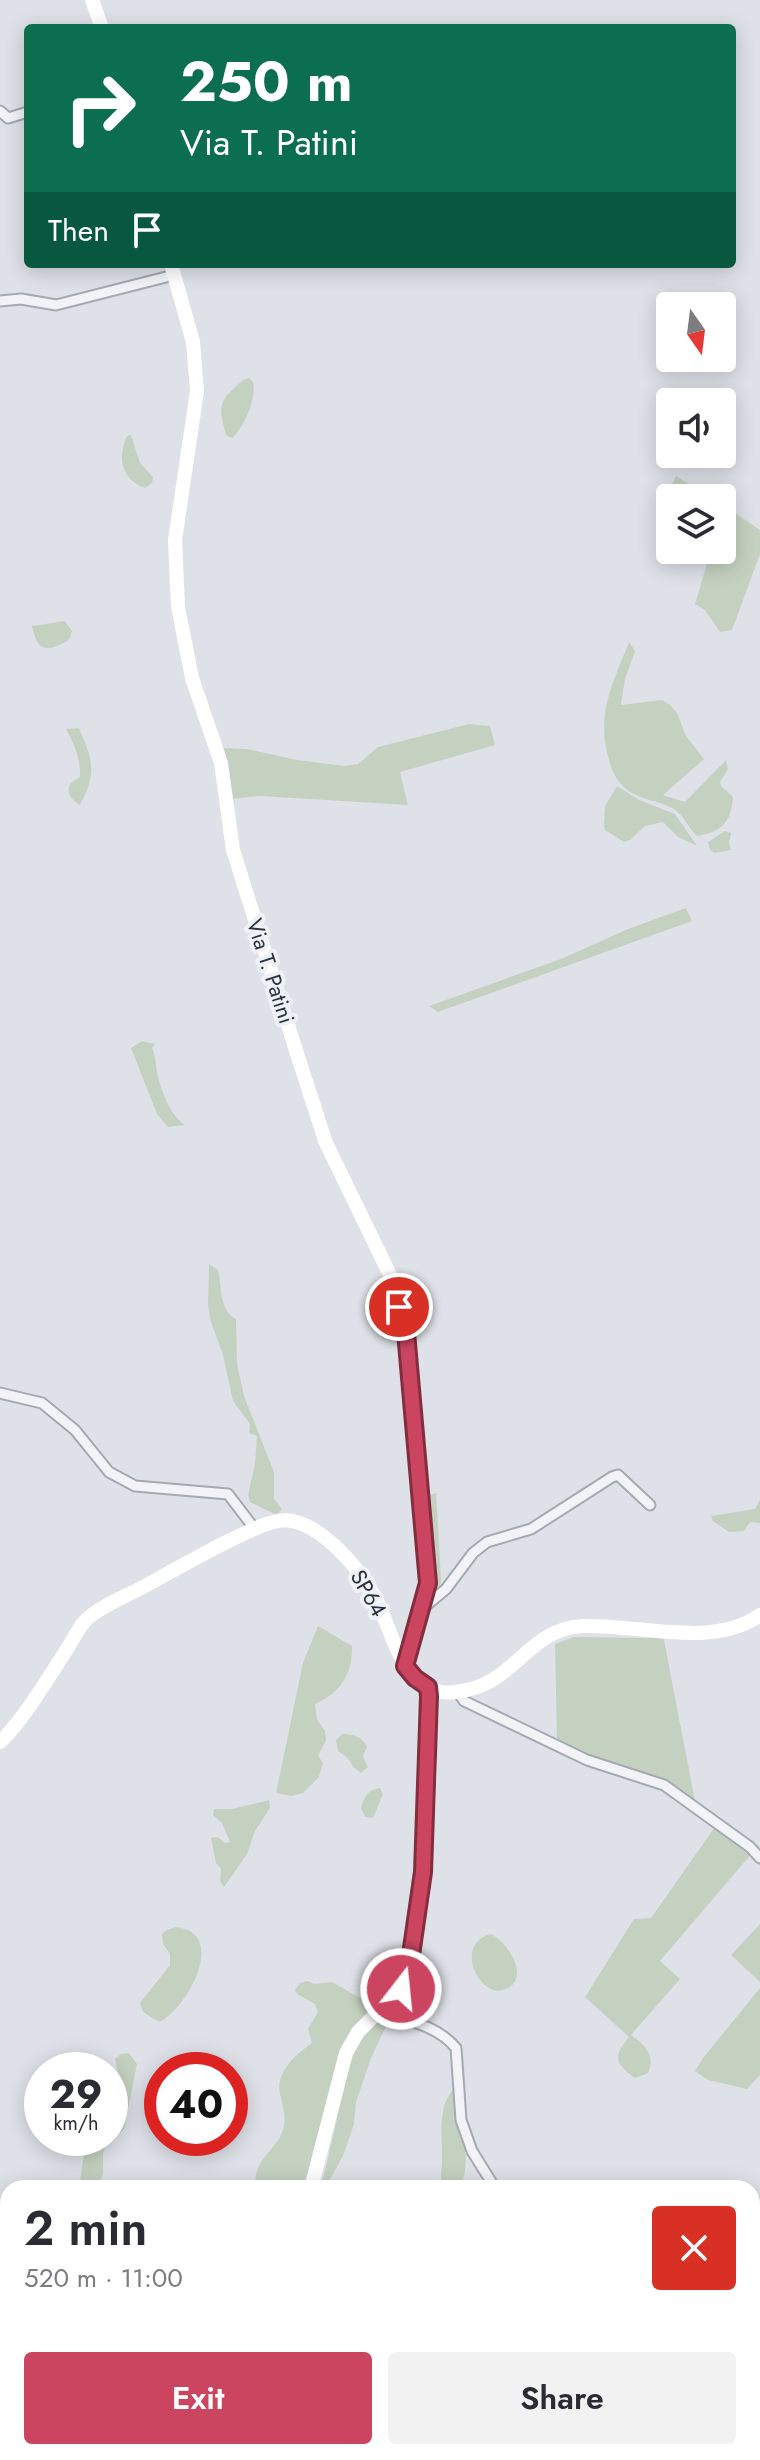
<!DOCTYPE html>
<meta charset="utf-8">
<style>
:root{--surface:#fff;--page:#f2f2f3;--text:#2b2b33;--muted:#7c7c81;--accent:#cb4560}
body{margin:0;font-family:Jost,sans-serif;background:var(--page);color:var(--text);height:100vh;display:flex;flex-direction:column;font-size:30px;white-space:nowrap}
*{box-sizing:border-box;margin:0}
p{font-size:26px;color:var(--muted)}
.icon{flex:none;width:44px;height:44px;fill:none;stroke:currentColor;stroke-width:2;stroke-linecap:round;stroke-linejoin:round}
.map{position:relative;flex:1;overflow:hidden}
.side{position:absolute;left:0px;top:2180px;width:760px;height:280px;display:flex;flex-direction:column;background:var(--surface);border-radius:24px 24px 0 0;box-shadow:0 4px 20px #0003}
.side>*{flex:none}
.guide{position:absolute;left:24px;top:24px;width:712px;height:244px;border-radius:8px;box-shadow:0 4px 20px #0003;background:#0b6e4f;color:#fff;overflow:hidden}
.needle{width:52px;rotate:166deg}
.fabs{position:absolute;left:656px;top:292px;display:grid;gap:16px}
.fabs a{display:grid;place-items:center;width:80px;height:80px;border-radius:8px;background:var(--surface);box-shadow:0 4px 20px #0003;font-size:40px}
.speed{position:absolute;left:24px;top:2052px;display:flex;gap:16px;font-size:40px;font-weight:700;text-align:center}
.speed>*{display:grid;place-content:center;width:104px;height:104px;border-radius:50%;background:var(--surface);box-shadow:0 4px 20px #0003;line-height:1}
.speed small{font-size:20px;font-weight:400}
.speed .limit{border:12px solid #d22;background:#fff;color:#111}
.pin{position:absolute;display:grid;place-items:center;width:68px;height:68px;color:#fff;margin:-34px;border:4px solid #fff;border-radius:50%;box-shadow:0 2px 8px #0007}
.me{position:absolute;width:88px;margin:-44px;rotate:16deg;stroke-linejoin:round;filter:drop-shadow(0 0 6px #0008)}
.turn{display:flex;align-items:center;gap:28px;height:168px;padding:0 24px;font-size:36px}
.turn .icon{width:104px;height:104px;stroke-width:2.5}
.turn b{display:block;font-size:56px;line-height:68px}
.then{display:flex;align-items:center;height:76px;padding:0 24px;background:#0003;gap:16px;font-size:30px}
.round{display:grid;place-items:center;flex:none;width:84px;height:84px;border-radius:8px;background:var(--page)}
.summary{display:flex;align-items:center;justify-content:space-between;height:136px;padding:0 24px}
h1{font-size:48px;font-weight:600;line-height:60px}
.button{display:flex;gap:16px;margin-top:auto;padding:16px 24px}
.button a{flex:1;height:92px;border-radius:8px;background:var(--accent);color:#fff;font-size:32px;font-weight:600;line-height:92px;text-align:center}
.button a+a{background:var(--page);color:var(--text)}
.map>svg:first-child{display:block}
.green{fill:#c5d1c0}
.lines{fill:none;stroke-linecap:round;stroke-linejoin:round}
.street-casing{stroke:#a4a9b2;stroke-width:13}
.street{stroke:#f1f3f6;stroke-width:9}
.secondary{stroke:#fff;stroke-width:14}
.route-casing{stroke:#842d3e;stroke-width:20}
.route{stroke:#cb4560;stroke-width:14}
.labels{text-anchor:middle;stroke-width:8;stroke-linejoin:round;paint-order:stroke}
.street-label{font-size:22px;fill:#28313e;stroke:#eef1f5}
</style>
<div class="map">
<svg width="760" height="2460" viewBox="0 0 760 2460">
<rect width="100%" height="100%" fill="#dee2e8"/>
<path class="green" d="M249,378L253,382C257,398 244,428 232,438L226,435C221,415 216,404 233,389C239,384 242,380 249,378Z
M131,435L140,463L153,477L152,483L145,488C121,479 117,458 127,436Z
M676,476L711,498H670V528L661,523L663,504Z
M722,504L760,530V554L732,630L720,632L705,610L695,604L707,564L709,550H722Z
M65,621L72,631C70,641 68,641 59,645C40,654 36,643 32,626Z
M629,642L635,651L625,679L621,705L662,700L670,705L677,713L686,736L704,759L663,795L685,802L726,760L728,769L720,782L721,786L733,797C731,822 722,832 697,836C688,827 683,814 672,808C657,800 640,800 626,789C616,781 611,769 608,756C596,714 614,680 629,642Z
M469,724L490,726L495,745L400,772L408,805L260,796L230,799L223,748L247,749L297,760L345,766L358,764L378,747Z
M79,728C93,760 97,774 80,805C71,800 65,792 71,783L80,777C81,758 74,745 66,729Z
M617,786L639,800L675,814L697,846L678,837L663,822L645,826L630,840L624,842L605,830L604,826L605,806Z
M725,831L731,833L729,843L731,850L714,853L710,850L708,842Z
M686,908L692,921L438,1012L429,1006L561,959L628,929Z
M142,1041L155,1044L152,1048C157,1059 155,1068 159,1080C163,1095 171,1116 185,1125L168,1127L157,1114L131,1048Z
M209,1264L218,1270C222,1287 219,1310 236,1319L237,1364L244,1396L274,1472V1499L282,1509L277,1515L250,1502L248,1495L255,1464L257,1436L249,1433L250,1424L233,1401L223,1355L211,1322L208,1306Z
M436,1493L441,1580L440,1589L436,1591L427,1496Z
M760,1500V1523L750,1522L744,1531L729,1532L713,1521L711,1516L755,1509Z
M318,1626L352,1646C353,1673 341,1693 315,1704L317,1719L325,1731L326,1741L318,1756L323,1763L319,1777L303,1793L292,1796L276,1793L303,1663Z
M663,1635L695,1801C652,1775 601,1765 557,1741L555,1644L574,1637L650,1638Z
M342,1734C353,1734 362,1736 367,1747L363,1756L368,1767L361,1773L353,1767L348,1758L338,1751L336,1740Z
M380,1788L383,1794L373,1818L365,1817L361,1808C364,1797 368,1789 380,1788Z
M269,1800L270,1808L255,1831L247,1854L224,1887L220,1881L221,1869L216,1863L211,1838L218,1837L225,1843L230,1842L222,1823L213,1815L214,1809H232Z
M717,1824L753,1852L660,1961L680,1979L631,2035C645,2045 656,2055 648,2073L635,2078C614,2063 613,2056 629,2037L585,1997L634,1919L651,1918Z
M760,1924V1982L731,1955Z
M176,1927C229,1933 187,2009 159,2022L143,2012L140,2003L170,1965V1954L163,1944L162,1934L167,1930Z
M491,1934C508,1942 531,1978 506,1989C480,2001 452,1943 491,1934Z
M308,1981L314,1984L332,1982L369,2003L371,2009L351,2036L306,2188H255C254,2154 279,2151 284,2126C286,2115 282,2105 280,2094C275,2072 296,2054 312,2043L308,2029L318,2012L315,2004L297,1994L295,1990L300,1983Z
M760,1988V2075L747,2089L708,2080L695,2071L703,2058Z
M380,2018L388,2022L371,2058L356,2102L354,2124L343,2156L325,2188H321L352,2053L359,2039Z
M129,2053L137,2064L124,2129L106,2145L103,2154V2174L97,2188H79L85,2147L73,2138H110V2084L114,2083L119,2076L115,2059L121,2054Z
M457,2086C460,2112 474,2168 459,2188H444C438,2177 443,2168 442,2156C442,2133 437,2102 457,2086Z
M757,2203L760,2221V2306L752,2274V2209Z
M69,2452H178L170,2460H59Z
M331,2452H360L372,2460H353L347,2455L343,2460H325Z
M450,2452H492L512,2460H452Z"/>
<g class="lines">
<g class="street-casing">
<path id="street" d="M0,111L8,118L28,112
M0,301L21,299L56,305L174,275
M0,1393L42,1403L75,1430L109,1472L135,1486L228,1494L254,1528
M422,1609L446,1589L473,1553L487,1542L531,1529L612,1477L618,1475L650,1505
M458,1692L464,1701L587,1760L664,1785L750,1847L760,1858
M378,2011C406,2020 437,2025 456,2048L461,2120L472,2151L495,2188"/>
</g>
<use href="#street" class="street"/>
<path class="secondary" d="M92,0L102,28
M171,264L193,342L197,391L175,540L178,607L192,678L221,763L233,850L299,1060L326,1143L393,1281L406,1332L428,1583L405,1666
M0,1742C22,1722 50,1675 67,1649C73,1640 79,1626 87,1619C102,1605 127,1596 145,1586C180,1567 215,1546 252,1530C262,1525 281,1518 292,1521C324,1527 360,1569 375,1597C392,1629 399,1682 441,1692C451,1694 461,1691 471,1689C517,1677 532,1628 583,1626C638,1624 713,1649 760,1615
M311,2188L346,2053L358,2032L401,1989L408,1973C426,1887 434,1775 428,1687
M177,2460L185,2452"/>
</g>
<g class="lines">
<g class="route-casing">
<path id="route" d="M399,1307L406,1332L428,1583L405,1666L415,1678L428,1687L429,1696L423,1872L411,1955L401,1989"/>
</g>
<use href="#route" class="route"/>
</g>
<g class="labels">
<g class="street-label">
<text transform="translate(271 971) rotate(72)" y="8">Via T. Patini</text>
<text transform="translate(369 1593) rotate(60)" y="8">SP64</text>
</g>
</g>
</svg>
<div class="fabs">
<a><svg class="needle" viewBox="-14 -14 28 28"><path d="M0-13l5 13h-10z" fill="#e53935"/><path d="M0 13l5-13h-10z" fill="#7c7c81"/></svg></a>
<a><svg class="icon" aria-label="sound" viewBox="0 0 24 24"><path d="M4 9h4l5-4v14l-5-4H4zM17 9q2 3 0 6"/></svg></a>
<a><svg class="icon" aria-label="layers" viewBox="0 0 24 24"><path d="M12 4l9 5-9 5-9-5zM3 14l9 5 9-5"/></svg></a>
</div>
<div class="speed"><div>29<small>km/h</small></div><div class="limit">40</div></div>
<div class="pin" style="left:399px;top:1307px;background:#d93025"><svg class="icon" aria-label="arrive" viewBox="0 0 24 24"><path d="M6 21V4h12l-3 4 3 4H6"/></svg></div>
<svg class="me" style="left:401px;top:1989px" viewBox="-20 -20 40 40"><circle r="17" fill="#cb4560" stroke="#fff" stroke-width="3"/><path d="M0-11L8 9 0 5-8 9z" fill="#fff"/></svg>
<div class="guide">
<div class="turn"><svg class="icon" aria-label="right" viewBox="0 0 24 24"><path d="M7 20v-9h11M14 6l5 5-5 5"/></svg><div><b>250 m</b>Via T. Patini</div></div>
<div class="then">Then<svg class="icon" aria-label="arrive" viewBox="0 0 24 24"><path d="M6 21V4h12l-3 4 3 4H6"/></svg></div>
</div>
<section class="side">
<div class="summary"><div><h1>2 min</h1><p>520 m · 11:00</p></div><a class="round" style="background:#d93025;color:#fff"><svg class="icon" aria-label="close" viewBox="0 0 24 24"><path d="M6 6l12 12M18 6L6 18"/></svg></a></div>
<div class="button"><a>Exit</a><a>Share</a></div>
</section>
</div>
